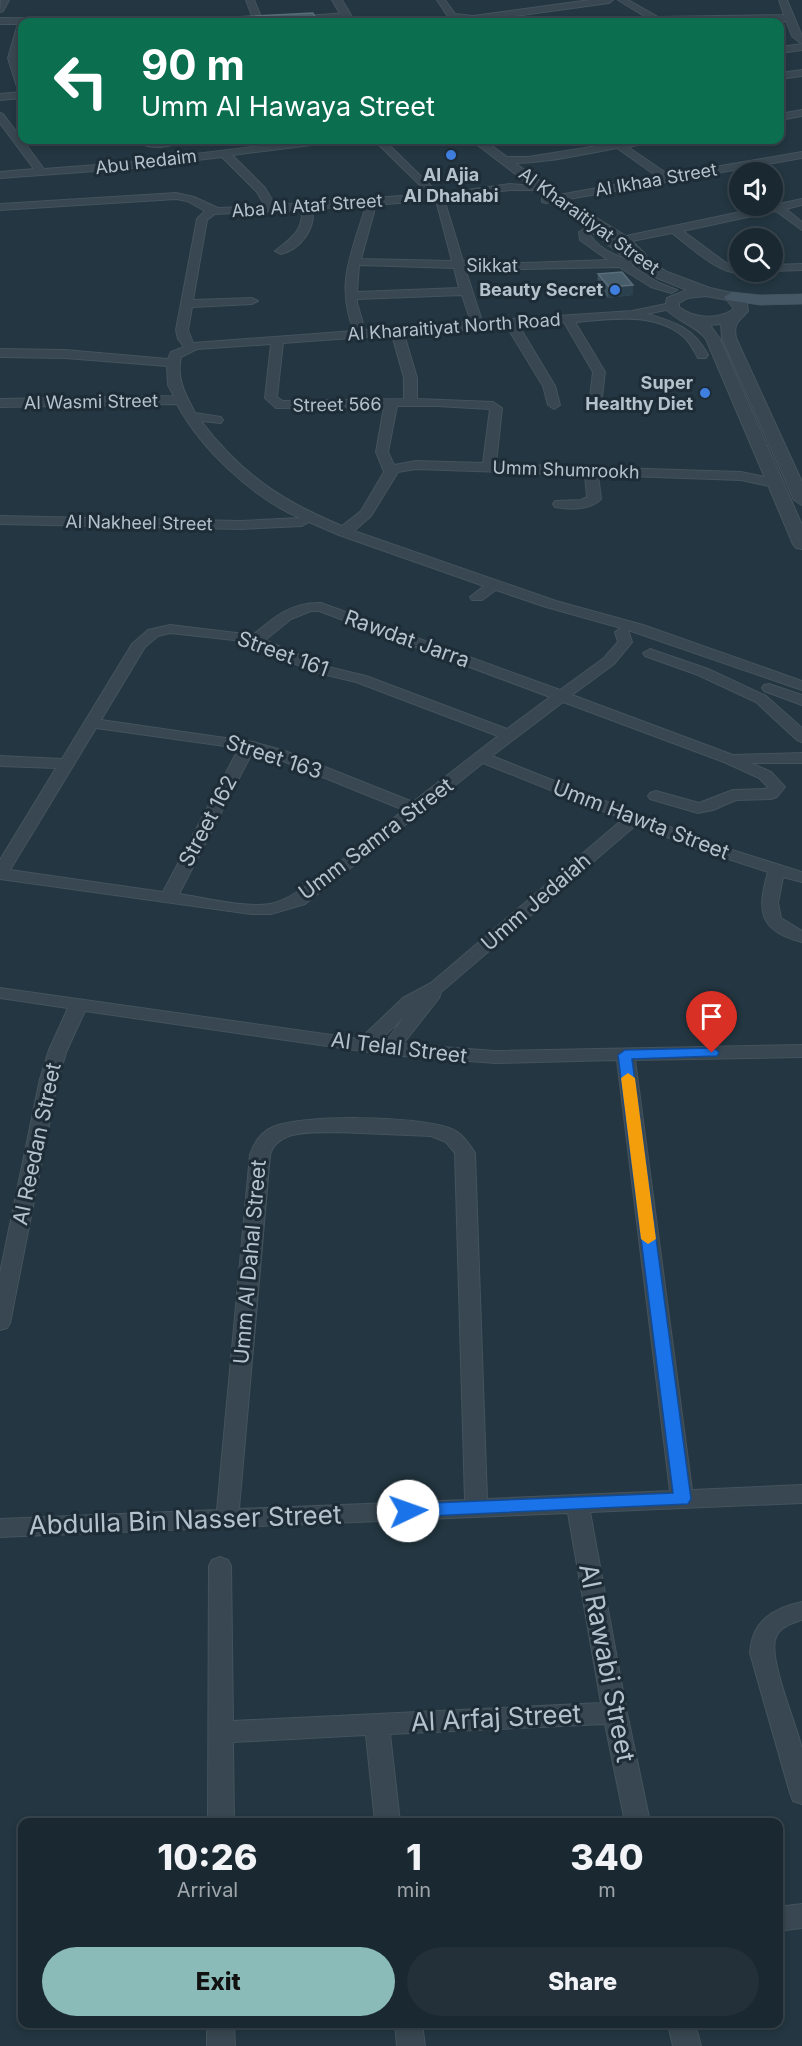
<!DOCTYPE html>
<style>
:root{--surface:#1a2831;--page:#233039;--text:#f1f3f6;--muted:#9fa6ab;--line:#38444d;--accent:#8bbbb9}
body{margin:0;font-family:Inter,sans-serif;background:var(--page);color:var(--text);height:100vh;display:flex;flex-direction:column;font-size:22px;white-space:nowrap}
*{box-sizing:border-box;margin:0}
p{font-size:20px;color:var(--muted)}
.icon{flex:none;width:33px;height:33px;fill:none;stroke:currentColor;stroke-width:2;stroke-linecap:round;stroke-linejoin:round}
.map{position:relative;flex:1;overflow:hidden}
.panel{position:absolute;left:18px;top:1818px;width:765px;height:210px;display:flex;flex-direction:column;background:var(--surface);border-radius:12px;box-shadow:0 3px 9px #0003,0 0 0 2px var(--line)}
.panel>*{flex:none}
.guide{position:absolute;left:18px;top:18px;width:766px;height:126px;border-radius:12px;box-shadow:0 3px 9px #0003,0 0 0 2px var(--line);background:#0b6e4f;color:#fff;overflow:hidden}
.fabs{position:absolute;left:729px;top:162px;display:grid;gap:12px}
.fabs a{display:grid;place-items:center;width:54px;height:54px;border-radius:50%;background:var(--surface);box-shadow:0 3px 9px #0003,0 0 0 2px var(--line);font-size:30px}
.pin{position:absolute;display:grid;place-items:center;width:51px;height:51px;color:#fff;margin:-62px -26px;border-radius:50% 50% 50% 0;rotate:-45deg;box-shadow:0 0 6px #0007}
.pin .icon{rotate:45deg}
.me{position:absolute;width:66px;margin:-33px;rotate:87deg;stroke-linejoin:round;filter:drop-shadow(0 0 4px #0008)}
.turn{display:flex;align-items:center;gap:21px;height:126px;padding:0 24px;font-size:27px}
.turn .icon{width:78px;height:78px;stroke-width:2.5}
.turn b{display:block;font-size:42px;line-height:51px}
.eta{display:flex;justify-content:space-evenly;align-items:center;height:102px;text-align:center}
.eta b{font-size:36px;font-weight:800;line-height:42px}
.cta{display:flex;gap:12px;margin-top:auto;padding:12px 24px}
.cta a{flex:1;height:69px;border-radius:36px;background:var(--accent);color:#111;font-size:24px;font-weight:800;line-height:69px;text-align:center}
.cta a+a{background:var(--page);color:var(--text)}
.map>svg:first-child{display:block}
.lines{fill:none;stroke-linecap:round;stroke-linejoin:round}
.minor-casing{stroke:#44535d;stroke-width:2}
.tertiary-casing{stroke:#44535d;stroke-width:2}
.secondary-casing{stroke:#44535d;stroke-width:1}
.minor{fill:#384751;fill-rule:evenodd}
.tertiary{fill:#384751;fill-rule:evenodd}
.secondary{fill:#455764;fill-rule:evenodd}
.wall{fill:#3b515e}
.shaded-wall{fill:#2c414e}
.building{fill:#485d6a;stroke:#596d79;stroke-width:1.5}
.route{fill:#1a73e8;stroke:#114b97;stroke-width:1.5}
.slow{fill:#f59e0b}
.shop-dot{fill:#3f7fe0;stroke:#1d2c36;stroke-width:2}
.labels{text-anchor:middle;stroke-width:6;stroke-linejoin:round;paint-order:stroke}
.far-street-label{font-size:18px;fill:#b4c2cb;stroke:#1d2c36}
.far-poi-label{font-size:18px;font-weight:bold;fill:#b4c2cb;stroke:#1d2c36;text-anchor:end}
.street-label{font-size:21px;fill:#b4c2cb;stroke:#1d2c36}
.near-street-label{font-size:26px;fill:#b4c2cb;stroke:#1d2c36}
</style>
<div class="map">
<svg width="802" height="2046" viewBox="0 0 802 2046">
<rect width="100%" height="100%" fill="#233641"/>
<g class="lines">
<g class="minor-casing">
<path id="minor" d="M1,0H9L3,11L0,12Z
M246,0H254L263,22H225L229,19H253Z
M437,0H445L455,14L473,16L590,0H613L609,3L473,22L449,18Z
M618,0H628L658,17L784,15L779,0H787L802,36V44L792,36L786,21L654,22Z
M346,13L350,16L349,18L294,22L287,20L291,17Z
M0,18L175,19L179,22L0,24Z
M22,24C23,36 18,46 18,57C17,67 23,77 22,90L17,87L8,58L17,27Z
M802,44V50L780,53V47Z
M802,70V76L780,79V73Z
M22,92V98L0,100V94Z
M802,110V116L780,120V114Z
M0,113L3,114L44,169L123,163L308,140H333L328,143L232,155L265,188L275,205L429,194L374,140H384L439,194L510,184L535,186V190H510L444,199L463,261L524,263L608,260L580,240L579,232L584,229L588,230C594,247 616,257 634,261L636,263L632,266L659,283L677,290L671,293L651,287L619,267L524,269L465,268L482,321L632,311L671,303L677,306L675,308L647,314C675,322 694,328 708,355L706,358H698C694,351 691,344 685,338C656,311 611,319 575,322L605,372L601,406L595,410L589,406L593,372L564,322L519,326L555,386L560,405L554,409L548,405L543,386L507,327L404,334L417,378V399L493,402L502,408L496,464L741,472L779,480L781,483L774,487L741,480L598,475L601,499C590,510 570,510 555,507L553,504L555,501L581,500L587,497L585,475L416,469L398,472L371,516L354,531L556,601L643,625L802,681V690L628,630L632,642L614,664L572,695L733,755L802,753V763H751L771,772L785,787L777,797L771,799L736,800L713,810L698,813L650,799L648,796L650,793L656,791L699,803L733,790L766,789L768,787L759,778L724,762L563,702L492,756L710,843L802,872V882L783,877L778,903L781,918L802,931V942C758,931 757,910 768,872L698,849L636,825L441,992L439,998L403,1044L495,1051L802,1045V1057L635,1060L692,1490L802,1485V1503L590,1512L627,1713L650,1822H625L605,1724L390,1734L400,1822H375L366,1735L233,1742L234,1822H208L209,1566L212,1560L220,1557L228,1560L231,1566L233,1721L601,1703L568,1513L0,1537V1519L217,1510L250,1155C254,1143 261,1132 273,1127C303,1114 417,1116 449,1128C461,1132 468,1142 475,1153L487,1499L670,1491L617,1060L495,1063L390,1055L85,1011L67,1050L58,1079L10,1323L7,1328L0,1330V1273L40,1079L49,1050L68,1008L0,998V988L360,1039L403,998L431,983L623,819L483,763L305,904L271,914H251L0,879V860L56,768L0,766V756L62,759L132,644L148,630L170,625L253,635C274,617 292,602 321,603L560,690L604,658L618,642L615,632L621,628L546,607L496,590L482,600H472L470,597L484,586L339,535L309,522L302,526L240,529L0,524V516L240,521L300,518C253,498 201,449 177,404L0,407V399L174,396L168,385L167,366L65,358L0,357V349L65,350L168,359L171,352L184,347L178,339L176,330L197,219L205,211L187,201L176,199L0,210V204L176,193L194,197L218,208L265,206L257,192L222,157L123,169L0,178V172L34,169L0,123ZM434,200L437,204L452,261L361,259L374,212V205ZM363,205L364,212C350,257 336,286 354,331L193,343L188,330L192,307L252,304L258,301L252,298L193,300L207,220L215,214L302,210C303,232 290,239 275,251L281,254C301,249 315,229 313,209ZM359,265L454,268L459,288L357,292ZM462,295L471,322L365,330L357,303V299ZM392,335L404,378V399L283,401L277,397L283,343ZM271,344L265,398L276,408L384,407L376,452L384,472L361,511L342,526C282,501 241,474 201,421L221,423L223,420L221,417L195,413C185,393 176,379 181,357L197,349ZM397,406H436L490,409L483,463L416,461L394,465L388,452ZM311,611H319L550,697L507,729L366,676L324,666L265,640L291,619ZM170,633L243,641L314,672L356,682L498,736L413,802L285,751L253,742L101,720L145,647L158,636ZM96,728L239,748L163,892L10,870ZM253,751L273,757L404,810C375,832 302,899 270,904C244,908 205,898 179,894ZM404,1017L385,1043L378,1042ZM337,1132L431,1136L446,1142L455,1153L465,1500L239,1509L270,1155C278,1128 315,1133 337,1132Z
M160,140H186C178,146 151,150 143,144Z
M635,140H655L654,142L628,147L669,175L802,152V158L546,203L542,202V198L658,177L617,148C596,152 513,170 500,160L505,157H528Z
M802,199V205L786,209L802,222V230L776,211L683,231L726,263L740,266V272H745C725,280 688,245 672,233L632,241L645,254L650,264L644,267L640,266L636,258L621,243L568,212L573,209L595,217L626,236Z
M802,264V270L772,271V265Z
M650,649L708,669L766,696L802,728V742L797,740L756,702L698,675L645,656L643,653Z
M769,684L802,695V705L764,691L762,688L764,685Z
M802,1602V1620C792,1623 780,1627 776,1637C767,1657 797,1725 802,1749C802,1766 802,1786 802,1804L793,1801L790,1793L750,1653C752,1621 773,1608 802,1602Z
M802,1904V1928L778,1931V1907Z
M207,2024H234L235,2046H207Z
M395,2024H422L425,2046H397Z
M668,2024H695L701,2046H673Z"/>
</g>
<g class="tertiary-casing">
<path id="tertiary" d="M332,0H342L355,22H345Z
M471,140H484L633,250L667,272L710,288L737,294L747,303L748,311C739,322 733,322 736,338L802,482V505L794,500L722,338L721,324L710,325L720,339L802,525V549L796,548L793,544L706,339C695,324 676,322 665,308L667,298L687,290L657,278L623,256ZM706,296L727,300L734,309C717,320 695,319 679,307V303L688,298Z"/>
</g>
<g class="secondary-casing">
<path id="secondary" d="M732,292L760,295L802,294V304L760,305L726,300L724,297Z"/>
</g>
<use href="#minor" class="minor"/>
<use href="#tertiary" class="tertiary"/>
<use href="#secondary" class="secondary"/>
</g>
<path class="wall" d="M237,17L318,22H238Z
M598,274L633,295L608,298L597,285Z"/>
<path class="shaded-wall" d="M633,285V295L608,298L609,287Z"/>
<path class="building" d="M313,13L318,22H243L237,17Z
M622,272L633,285L609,287L598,274Z"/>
<path class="route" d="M712,1048L717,1050L719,1053L717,1056L632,1059L691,1499L688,1504L408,1517L402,1516L400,1511L402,1506L408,1504L673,1493L618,1055L625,1050Z"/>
<path class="slow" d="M628,1073L635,1078L656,1239L648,1244L641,1239L621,1078Z"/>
<g class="shop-dot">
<circle cx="451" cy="155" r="6"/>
<circle cx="615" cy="290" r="6"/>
<circle cx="705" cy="393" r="6"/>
</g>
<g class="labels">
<g class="far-street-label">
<text transform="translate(146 162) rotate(-7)" y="6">Abu Redaim</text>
<text transform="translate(656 180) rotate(-10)" y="6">Al Ikhaa Street</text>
<text transform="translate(307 206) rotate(-4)" y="6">Aba Al Ataf Street</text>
<text transform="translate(589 221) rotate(36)" y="6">Al Kharaitiyat Street</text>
<text x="492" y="272">Sikkat</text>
<text transform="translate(454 327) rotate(-4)" y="6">Al Kharaitiyat North Road</text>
<text transform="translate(91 402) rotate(-1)" y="6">Al Wasmi Street</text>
<text transform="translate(337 405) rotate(-1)" y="6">Street 566</text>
<text transform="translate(566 470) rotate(2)" y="6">Umm Shumrookh</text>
<text transform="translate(139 523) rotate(1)" y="6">Al Nakheel Street</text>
</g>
<g class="far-poi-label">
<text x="451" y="181" text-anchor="middle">Al Ajia<tspan x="451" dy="21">Al Dhahabi</tspan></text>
<text x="603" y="296">Beauty Secret</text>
<text x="693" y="389">Super<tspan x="693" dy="21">Healthy Diet</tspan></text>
</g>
<g class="street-label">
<text transform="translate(407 639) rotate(20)" y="7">Rawdat Jarra</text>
<text transform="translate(283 654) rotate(20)" y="7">Street 161</text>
<text transform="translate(274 757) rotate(18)" y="7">Street 163</text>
<text transform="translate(641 820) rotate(21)" y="7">Umm Hawta Street</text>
<text transform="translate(208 821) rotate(-62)" y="7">Street 162</text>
<text transform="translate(376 839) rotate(-37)" y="7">Umm Samra Street</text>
<text transform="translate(536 902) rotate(-41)" y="7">Umm Jedaiah</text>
<text transform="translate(399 1048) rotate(7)" y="7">Al Telal Street</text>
<text transform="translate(37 1144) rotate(-78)" y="7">Al Reedan Street</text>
<text transform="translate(250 1262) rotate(-85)" y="7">Umm Al Dahal Street</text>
</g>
<g class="near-street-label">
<text transform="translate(185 1520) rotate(-2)" y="9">Abdulla Bin Nasser Street</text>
<text transform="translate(607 1663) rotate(79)" y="9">Al Rawabi Street</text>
<text transform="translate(496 1718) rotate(-3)" y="9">Al Arfaj Street</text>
</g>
</g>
</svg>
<div class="fabs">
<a><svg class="icon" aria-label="sound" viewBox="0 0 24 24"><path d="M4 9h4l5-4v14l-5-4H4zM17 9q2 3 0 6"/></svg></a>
<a><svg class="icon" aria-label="search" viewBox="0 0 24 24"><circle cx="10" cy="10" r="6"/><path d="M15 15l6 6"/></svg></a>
</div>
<div class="pin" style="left:712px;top:1053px;background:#d93025"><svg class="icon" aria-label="arrive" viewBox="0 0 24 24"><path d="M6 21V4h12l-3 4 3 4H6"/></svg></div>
<svg class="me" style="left:408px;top:1511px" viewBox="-20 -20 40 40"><circle r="19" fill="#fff"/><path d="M0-13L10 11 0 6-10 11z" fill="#1a73e8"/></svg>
<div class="guide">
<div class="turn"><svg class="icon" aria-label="left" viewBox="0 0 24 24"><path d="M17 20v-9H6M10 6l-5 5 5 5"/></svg><div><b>90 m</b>Umm Al Hawaya Street</div></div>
</div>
<section class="panel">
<div class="eta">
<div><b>10:26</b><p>Arrival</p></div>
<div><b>1</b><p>min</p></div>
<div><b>340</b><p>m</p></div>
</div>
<div class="cta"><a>Exit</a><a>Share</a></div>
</section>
</div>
